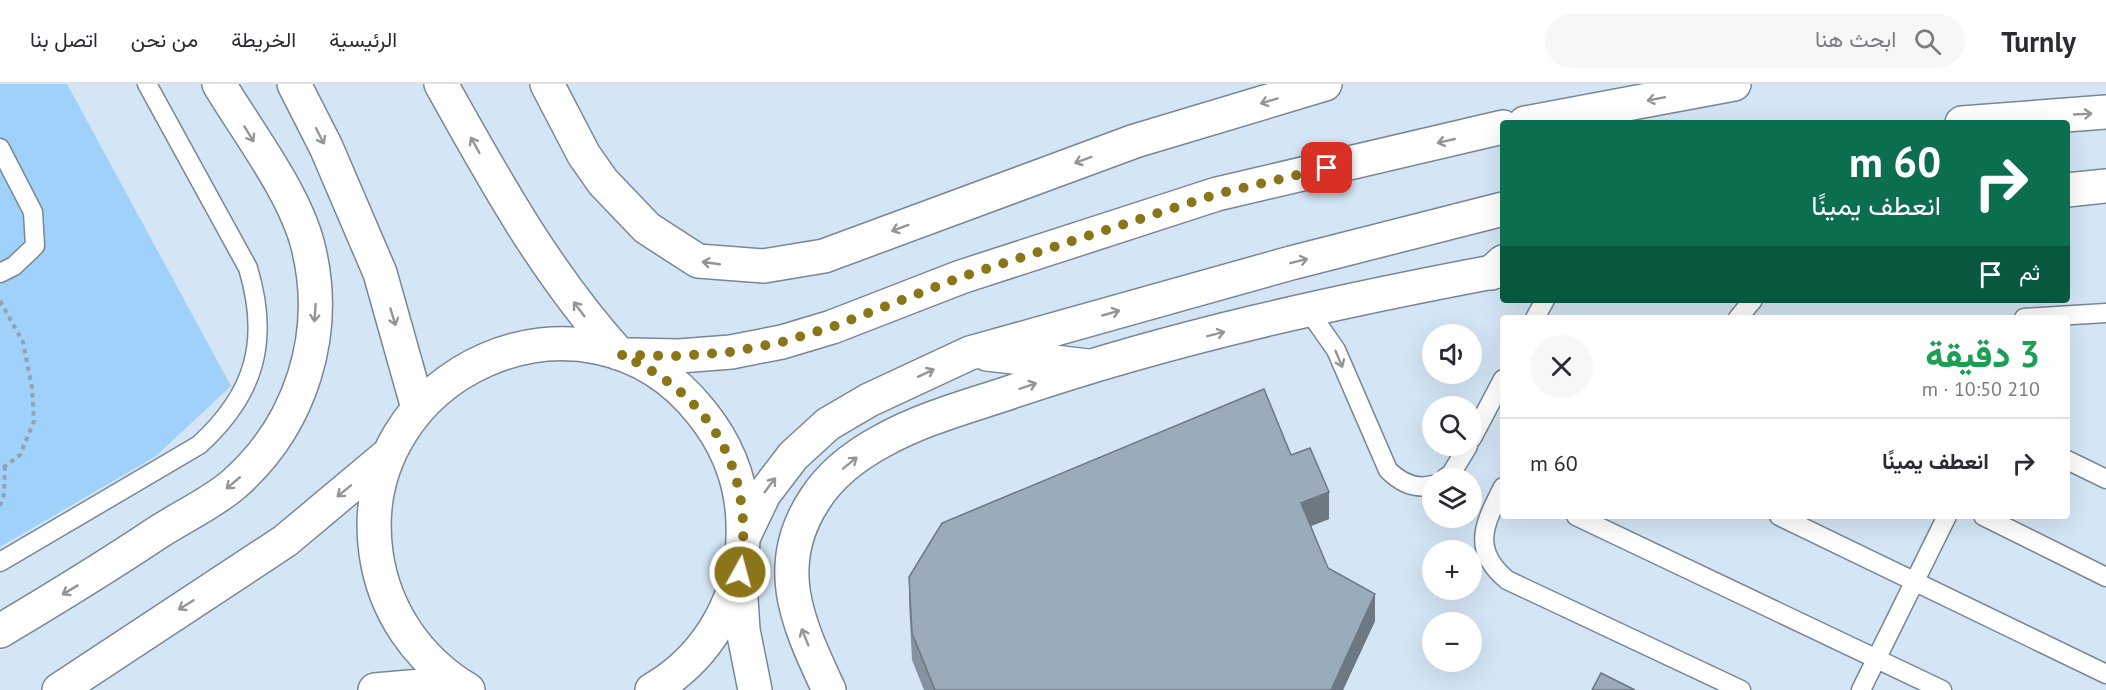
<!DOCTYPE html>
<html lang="ar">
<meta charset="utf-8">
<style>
:root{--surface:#fff;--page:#f7f7f7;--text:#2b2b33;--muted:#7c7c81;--line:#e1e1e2}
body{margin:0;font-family:"PT Sans",Vazirmatn,sans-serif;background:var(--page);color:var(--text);direction:rtl;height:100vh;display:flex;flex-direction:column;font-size:22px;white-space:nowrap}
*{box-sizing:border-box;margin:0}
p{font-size:20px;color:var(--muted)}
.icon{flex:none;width:33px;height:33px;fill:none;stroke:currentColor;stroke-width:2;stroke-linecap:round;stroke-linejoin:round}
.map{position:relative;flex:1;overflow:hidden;direction:ltr}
.drawer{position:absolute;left:1500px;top:231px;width:570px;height:204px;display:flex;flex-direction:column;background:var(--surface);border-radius:6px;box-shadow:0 6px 24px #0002;direction:rtl}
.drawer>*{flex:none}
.banner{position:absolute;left:1500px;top:36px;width:570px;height:183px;border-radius:6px;box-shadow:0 6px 24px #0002;direction:rtl;background:#0b6e4f;color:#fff;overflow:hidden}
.tools{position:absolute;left:1422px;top:240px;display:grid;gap:12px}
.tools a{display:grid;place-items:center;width:60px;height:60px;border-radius:50%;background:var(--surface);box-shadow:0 6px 24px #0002;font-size:30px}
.pin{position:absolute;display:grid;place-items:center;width:51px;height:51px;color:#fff;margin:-26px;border-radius:12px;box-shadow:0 3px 9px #0006}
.me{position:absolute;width:66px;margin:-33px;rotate:7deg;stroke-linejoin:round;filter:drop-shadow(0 0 4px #0008)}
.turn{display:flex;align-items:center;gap:21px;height:126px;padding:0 30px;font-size:27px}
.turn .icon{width:78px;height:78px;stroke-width:2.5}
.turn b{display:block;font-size:42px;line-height:51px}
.then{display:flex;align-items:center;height:57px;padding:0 30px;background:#0003;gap:12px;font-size:22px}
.round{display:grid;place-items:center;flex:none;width:63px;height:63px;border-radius:32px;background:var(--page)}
.headline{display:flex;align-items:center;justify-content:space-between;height:102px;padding:0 30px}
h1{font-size:36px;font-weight:800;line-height:45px;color:#1e9e55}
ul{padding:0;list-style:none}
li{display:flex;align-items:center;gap:18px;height:90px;padding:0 30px;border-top:2px solid var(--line)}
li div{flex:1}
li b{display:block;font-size:22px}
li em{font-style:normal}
header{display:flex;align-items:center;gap:36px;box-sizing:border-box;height:84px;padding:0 30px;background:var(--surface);border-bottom:2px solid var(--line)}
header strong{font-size:28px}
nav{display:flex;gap:33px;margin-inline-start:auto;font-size:21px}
.search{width:420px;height:54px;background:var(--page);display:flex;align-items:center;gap:15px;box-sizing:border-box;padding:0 21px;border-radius:33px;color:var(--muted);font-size:22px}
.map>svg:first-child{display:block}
.green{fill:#9fd1fa}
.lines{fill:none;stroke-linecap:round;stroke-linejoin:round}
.lane-casing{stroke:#778795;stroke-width:21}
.street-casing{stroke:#778795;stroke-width:36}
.secondary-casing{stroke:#778795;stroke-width:36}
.path{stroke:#94a2af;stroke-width:4;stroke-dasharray:4.5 4.5;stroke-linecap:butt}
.lane{stroke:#fff;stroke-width:18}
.street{stroke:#fff;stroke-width:33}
.secondary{stroke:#fff;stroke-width:33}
.wall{fill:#8493a0}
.shaded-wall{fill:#6c7882}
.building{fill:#9aabba;stroke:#6c7882;stroke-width:1.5}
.oneway{stroke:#939598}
.route{stroke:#8b7519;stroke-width:10;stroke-dasharray:0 18}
</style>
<header>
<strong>Turnly</strong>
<div class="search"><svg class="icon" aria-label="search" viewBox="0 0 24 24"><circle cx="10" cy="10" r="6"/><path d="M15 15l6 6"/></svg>ابحث هنا</div>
<nav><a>الرئيسية</a><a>الخريطة</a><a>من نحن</a><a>اتصل بنا</a></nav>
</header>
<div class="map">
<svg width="2106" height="606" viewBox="0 0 2106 606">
<rect width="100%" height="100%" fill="#d4e6f6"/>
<path class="green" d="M0,0H67L231,302L156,372L0,463Z"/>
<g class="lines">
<g class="lane-casing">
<path id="lane" d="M0,64L33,128L35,162L14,182L0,189
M1308,226L1336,266L1388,386C1400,398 1414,406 1432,401
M1535,234L1545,216
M1738,234L1753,216
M2024,234L2106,229
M1472,354L1503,295
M2067,376L2106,395
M1445,394L1451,390L1468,362
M1503,403C1485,439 1470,465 1507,496L1741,606
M1576,432L1942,606
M1779,432L2106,590
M1983,432L2106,493
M0,478L199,361C255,310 270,257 248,184L147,0
M1861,606L1947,432"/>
</g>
<g class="street-casing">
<path id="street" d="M547,0L584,71L603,98L647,144L698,177L764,182L824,172L1135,57L1325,0
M2067,106L2106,102
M0,547C52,516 103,485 154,451C179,434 211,420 234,400C301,341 330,250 308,162C295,109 247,47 219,0
M829,606C799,541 770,483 815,415C831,390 856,371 882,357C923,334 970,322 1014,307C1173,253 1338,217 1503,186"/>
</g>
<g class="secondary-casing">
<path id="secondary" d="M294,0L326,63L380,189L418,324
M441,0C494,95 545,188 618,269
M1525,39L1734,0
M1962,39L2106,28
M1491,189L1503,178
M987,270L1088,282
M629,271L679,272L731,268L782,258L832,243L961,193L1217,110L1503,43
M744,452L764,410L793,372L828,340L869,316L970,269L1291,179L1503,125
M740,498L743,546L755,606
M59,606L285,457L389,370
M375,606L456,599
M468,606C418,576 384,527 376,469C351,287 586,183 701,328C727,360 742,398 743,439C746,507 711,572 652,606"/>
</g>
<path class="path" d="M0,217L23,258L32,304L34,337L20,371L0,386
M0,422L4,410L5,383"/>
<use href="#lane" class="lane"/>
<use href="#street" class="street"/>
<use href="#secondary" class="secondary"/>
</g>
<path class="wall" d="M1291,371L1329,435L1311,442L1328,484L1375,537L1343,606H924L912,576L909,519V493Z"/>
<path class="shaded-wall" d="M1329,408V435L1301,446V419Z
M1375,510V537L1343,606H1331Z"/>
<path class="building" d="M1264,305L1291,371L1310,364L1329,408L1301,419L1328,484L1375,510L1331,606H935L912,549L909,493L942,439Z
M1601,589L1635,606H1592Z"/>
<defs><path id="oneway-shaft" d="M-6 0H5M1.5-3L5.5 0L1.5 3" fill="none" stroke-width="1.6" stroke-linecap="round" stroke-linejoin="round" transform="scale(1.5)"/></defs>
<g class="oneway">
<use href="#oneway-shaft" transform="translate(1656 15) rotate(169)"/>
<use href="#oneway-shaft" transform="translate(1269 17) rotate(163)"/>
<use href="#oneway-shaft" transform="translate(2083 30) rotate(-3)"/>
<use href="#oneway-shaft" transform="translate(249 50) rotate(59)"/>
<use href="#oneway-shaft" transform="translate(320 52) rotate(63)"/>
<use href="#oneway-shaft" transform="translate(1446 57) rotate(167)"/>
<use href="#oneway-shaft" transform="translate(475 61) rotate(-119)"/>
<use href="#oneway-shaft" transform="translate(1083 76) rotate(160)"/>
<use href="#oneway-shaft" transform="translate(900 144) rotate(160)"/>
<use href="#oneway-shaft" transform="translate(1299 177) rotate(-14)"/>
<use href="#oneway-shaft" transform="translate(711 179) rotate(-172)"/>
<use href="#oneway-shaft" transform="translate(579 225) rotate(-127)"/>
<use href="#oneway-shaft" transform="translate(315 229) rotate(94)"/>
<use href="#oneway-shaft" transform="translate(1111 229) rotate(-16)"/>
<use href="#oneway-shaft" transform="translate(393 233) rotate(73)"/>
<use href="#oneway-shaft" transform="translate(1216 250) rotate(-14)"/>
<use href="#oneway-shaft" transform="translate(1339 275) rotate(67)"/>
<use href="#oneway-shaft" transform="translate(926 289) rotate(-25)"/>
<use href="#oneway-shaft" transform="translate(1028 302) rotate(-19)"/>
<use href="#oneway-shaft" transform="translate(850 379) rotate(-39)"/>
<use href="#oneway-shaft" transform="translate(233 399) rotate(140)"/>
<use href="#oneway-shaft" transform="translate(770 401) rotate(-53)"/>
<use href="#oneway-shaft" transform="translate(344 407) rotate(141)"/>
<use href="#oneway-shaft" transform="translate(70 506) rotate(149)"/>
<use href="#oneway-shaft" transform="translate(186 521) rotate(148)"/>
<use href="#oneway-shaft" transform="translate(805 553) rotate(-112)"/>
</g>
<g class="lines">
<path class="route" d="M740,488C756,388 712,311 621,271L679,272L731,268L782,258L832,243L961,193L1217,110L1327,84"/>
</g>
</svg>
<div class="tools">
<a><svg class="icon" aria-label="sound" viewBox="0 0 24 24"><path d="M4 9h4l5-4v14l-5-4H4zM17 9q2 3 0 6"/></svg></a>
<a><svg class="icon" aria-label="search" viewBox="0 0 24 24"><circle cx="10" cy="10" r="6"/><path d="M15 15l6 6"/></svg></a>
<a><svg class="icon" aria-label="layers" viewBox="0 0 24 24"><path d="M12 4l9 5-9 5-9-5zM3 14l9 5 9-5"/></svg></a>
<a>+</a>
<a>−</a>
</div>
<div class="pin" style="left:1327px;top:84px;background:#d93025"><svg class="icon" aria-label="arrive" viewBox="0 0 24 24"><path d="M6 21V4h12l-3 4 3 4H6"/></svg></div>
<svg class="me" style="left:740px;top:488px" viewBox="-20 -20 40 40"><circle r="17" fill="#8b7519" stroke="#fff" stroke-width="3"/><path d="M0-11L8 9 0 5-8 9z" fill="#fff"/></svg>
<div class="banner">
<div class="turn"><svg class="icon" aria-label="right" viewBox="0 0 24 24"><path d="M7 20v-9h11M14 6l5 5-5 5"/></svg><div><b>60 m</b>انعطف يمينًا</div></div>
<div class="then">ثم<svg class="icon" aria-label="arrive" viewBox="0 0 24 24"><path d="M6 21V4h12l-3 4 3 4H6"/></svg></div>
</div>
<section class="drawer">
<div class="headline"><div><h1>3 دقيقة</h1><p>210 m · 10:50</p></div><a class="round"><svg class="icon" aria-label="close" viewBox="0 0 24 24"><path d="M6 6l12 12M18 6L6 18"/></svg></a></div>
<ul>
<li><svg class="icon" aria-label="right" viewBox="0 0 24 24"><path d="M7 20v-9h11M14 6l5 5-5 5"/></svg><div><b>انعطف يمينًا</b></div><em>60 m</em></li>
</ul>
</section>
</div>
